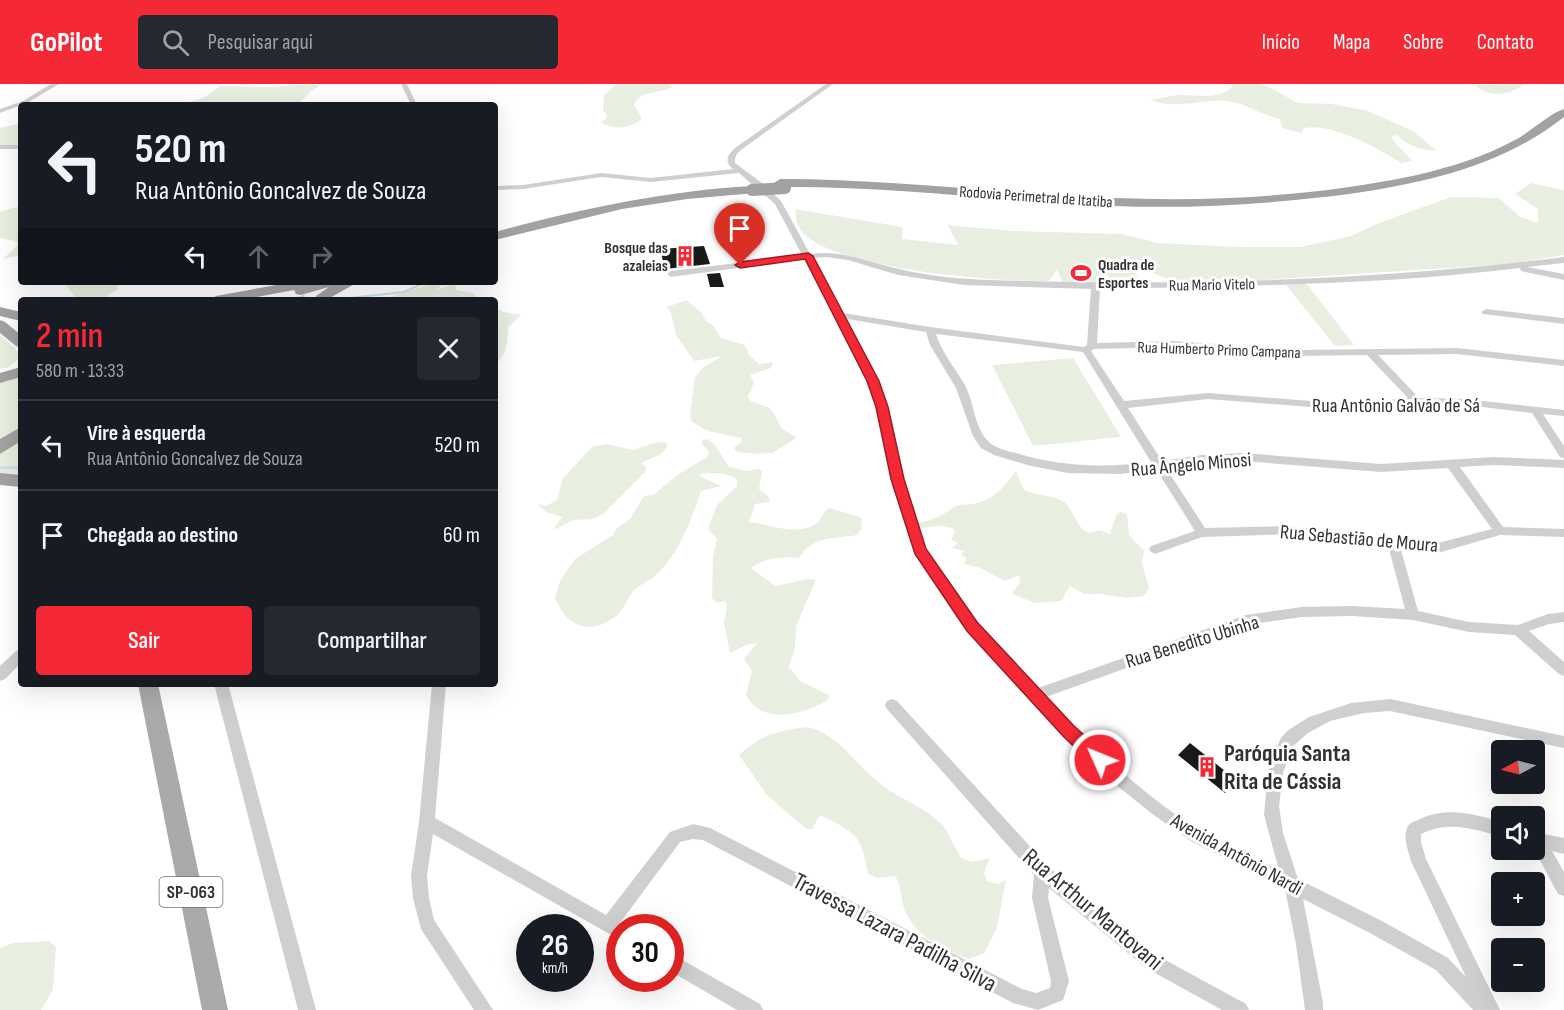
<!DOCTYPE html>
<html lang="pt">
<meta charset="utf-8">
<style>
:root{--surface:#171b24;--page:#242831;--text:#f1f3f6;--muted:#9ea1a6;--line:#363941;--accent:#f42935}
body{margin:0;font-family:"Sofia Sans Condensed",sans-serif;background:var(--page);color:var(--text);height:100vh;display:flex;flex-direction:column;font-size:22px;white-space:nowrap}
*{box-sizing:border-box;margin:0}
p{font-size:20px;color:var(--muted)}
.icon{flex:none;width:33px;height:33px;fill:none;stroke:currentColor;stroke-width:2;stroke-linecap:round;stroke-linejoin:round}
.map{position:relative;flex:1;overflow:hidden}
.side{position:absolute;left:18px;top:213px;width:480px;height:390px;display:flex;flex-direction:column;background:var(--surface);border-radius:6px;box-shadow:0 6px 24px #0002}
.side>*{flex:none}
.top-card{position:absolute;left:18px;top:18px;width:480px;height:183px;border-radius:6px;box-shadow:0 6px 24px #0002;background:#171b24;color:var(--text);overflow:hidden}
.needle{width:39px;rotate:263deg}
.controls{position:absolute;left:1491px;top:656px;display:grid;gap:12px}
.controls a{display:grid;place-items:center;width:54px;height:54px;border-radius:6px;background:var(--surface);box-shadow:0 6px 24px #0002;font-size:30px}
.speed{position:absolute;left:516px;top:830px;display:flex;gap:12px;font-size:30px;font-weight:700;text-align:center}
.speed>*{display:grid;place-content:center;width:78px;height:78px;border-radius:50%;background:var(--surface);box-shadow:0 6px 24px #0002;line-height:1}
.speed small{font-size:15px;font-weight:400}
.speed .limit{border:9px solid #d22;background:#fff;color:#111}
.pin{position:absolute;display:grid;place-items:center;width:51px;height:51px;color:#fff;margin:-62px -26px;border-radius:50% 50% 50% 0;rotate:-45deg;box-shadow:0 0 6px #0007}
.pin .icon{rotate:45deg}
.me{position:absolute;width:66px;margin:-33px;rotate:314deg;stroke-linejoin:round;filter:drop-shadow(0 0 4px #0008)}
.turn{display:flex;align-items:center;gap:21px;height:126px;padding:0 18px;font-size:27px}
.turn .icon{width:78px;height:78px;stroke-width:2.5}
.turn b{display:block;font-size:42px;line-height:51px}
.lanes{display:flex;align-items:center;height:57px;padding:0 18px;background:#0003;justify-content:center;gap:30px;direction:ltr}
.lanes .off{opacity:.35}
.round{display:grid;place-items:center;flex:none;width:63px;height:63px;border-radius:6px;background:var(--page)}
.headline{display:flex;align-items:center;justify-content:space-between;height:102px;padding:0 18px}
h1{font-size:36px;font-weight:600;line-height:45px;color:var(--accent)}
.primary-button{display:flex;gap:12px;margin-top:auto;padding:12px 18px}
.primary-button a{flex:1;height:69px;border-radius:6px;background:var(--accent);color:#fff;font-size:24px;font-weight:600;line-height:69px;text-align:center}
.primary-button a+a{background:var(--page);color:var(--text)}
ul{padding:0;list-style:none}
li{display:flex;align-items:center;gap:18px;height:90px;padding:0 18px;border-top:2px solid var(--line)}
li div{flex:1}
li b{display:block;font-size:22px}
li em{font-style:normal}
header{display:flex;align-items:center;gap:36px;box-sizing:border-box;height:84px;padding:0 30px;background:var(--accent);color:#fff}
header strong{font-size:28px}
nav{display:flex;gap:33px;margin-inline-start:auto;font-size:21px}
.search{width:420px;height:54px;background:var(--page);display:flex;align-items:center;gap:15px;box-sizing:border-box;padding:0 21px;border-radius:6px;color:var(--muted);font-size:22px}
.map>svg:first-child{display:block}
.green{fill:#e8efe0}
.lines{fill:none;stroke-linecap:round;stroke-linejoin:round}
.stream-far1{stroke:#cbe1f0;stroke-width:2}
.stream{stroke:#cbe1f0;stroke-width:3}
.building{fill:#191919}
.minor{fill:#cfcfcf;fill-rule:evenodd}
.primary{fill:#aaa;fill-rule:evenodd}
.trunk{fill:#a2a2a2;fill-rule:evenodd}
.trunk-bridge{stroke:#a2a2a2;stroke-width:12}
.route{fill:#f42935;stroke:#9f1b22;stroke-width:1.5}
.labels{text-anchor:middle;stroke-width:6;stroke-linejoin:round;paint-order:stroke}
.far-street-label{font-size:16px;fill:#323232;stroke:#fff}
.far-poi-label{font-size:16px;font-weight:bold;fill:#323232;stroke:#fff;text-anchor:end}
.shield{fill:#fff;stroke:#707070;stroke-width:1.5}
.shield-label{font-size:18px;font-weight:bold;fill:#323232}
.street-label{font-size:20px;fill:#323232;stroke:#fff}
.near-poi-label{font-size:24px;font-weight:bold;fill:#323232;stroke:#fff;text-anchor:start}
.near-street-label{font-size:24px;fill:#323232;stroke:#fff}
</style>
<header>
<strong>GoPilot</strong>
<div class="search"><svg class="icon" aria-label="search" viewBox="0 0 24 24"><circle cx="10" cy="10" r="6"/><path d="M15 15l6 6"/></svg>Pesquisar aqui</div>
<nav><a>Início</a><a>Mapa</a><a>Sobre</a><a>Contato</a></nav>
</header>
<div class="map">
<svg width="1564" height="926" viewBox="0 0 1564 926">
<rect width="100%" height="100%" fill="#fff"/>
<path class="green" d="M311,0L320,2L311,7L297,21H180L205,13L220,2L271,3Z
M617,0H668L672,3C660,10 639,6 634,21L642,35C630,44 615,47 601,38L606,35L607,30L603,26L604,11Z
M1232,0H1260L1269,3L1298,19L1332,20L1368,27L1413,47L1437,67C1421,66 1409,63 1397,51L1391,52C1395,61 1405,68 1412,77L1401,79C1377,64 1333,39 1304,44L1302,49L1282,44L1280,35C1261,31 1246,19 1226,17C1201,15 1174,26 1150,16C1159,15 1169,12 1178,11C1198,10 1216,17 1232,3Z
M1524,0C1510,12 1489,14 1475,1Z
M21,39V64L0,65V44Z
M1531,99L1564,106V171L1510,180L1248,197H1173L1138,183L1109,185H1133L1139,196L1111,197L1105,185H1101L1108,198L1063,199L1057,186L1049,197C1002,198 822,186 799,143C796,138 796,130 795,125L903,143L902,155L958,161L948,141L1012,147L1122,150L1158,159L1240,163H1301L1351,152L1376,140L1451,113L1499,114L1520,133L1538,139V125L1515,110Z
M21,122V171L3,175L18,161L15,157L0,154V128Z
M64,198H118V205L101,216H77Z
M442,199L437,206L455,199L456,206L473,209L478,216H380L431,200Z
M1306,199L1354,261L1335,262L1286,201Z
M686,216L702,229L706,237L713,241L721,254L745,261L749,271L759,280L773,278L771,284L750,291L754,299L748,313L750,317L768,323L774,329L781,344L796,353L795,355L772,369L758,370L737,368L734,364L742,357L741,354L708,347L692,338L690,331L695,293L704,283L722,272L694,277L676,251L671,229L667,223Z
M495,223L503,228L521,231L508,243C508,259 507,269 495,282Z
M0,251L15,264L20,274L9,283L0,285Z
M1073,274L1121,353L1033,362L992,281Z
M21,291V346L0,362V297Z
M21,354V393L0,391V368Z
M708,355L715,361L729,383L746,387L759,385L762,387L759,405L769,413L770,418L755,420L749,438C769,440 799,454 818,438C822,434 823,427 829,424L860,433L862,436L861,446L857,451C833,455 812,452 799,474C781,473 766,473 751,484L775,502L808,495L816,496L796,542L795,564L789,583L800,597L829,611V615C804,631 762,642 746,611L752,587L744,575L757,559L748,560L730,569L724,539L727,520L724,517L717,519L712,514L713,473L717,455L708,445L717,421L737,402V395C728,389 711,388 700,390L701,393L721,402L701,407C691,436 679,470 656,491C650,497 640,500 633,507C626,515 625,526 615,533C588,553 566,541 555,514L560,497L575,475L613,451L617,444L630,435L644,412L653,411L679,390L707,373L709,368L701,359L703,356Z
M657,358L667,359V363L661,370L641,379L646,383V387L603,430L593,435L573,436L553,446L562,433L546,428L538,420L546,422L557,416L563,394L592,363L606,360L633,366Z
M1016,387L1024,406C1036,412 1052,410 1064,418C1077,428 1078,457 1099,446L1110,450L1117,429L1121,428L1127,430L1129,451L1144,467L1142,479L1149,504L1144,512L1127,514L1100,510H1084L1070,502L1061,517L1035,519L1012,510L1020,498L1019,491L1005,497L978,483L964,480L967,474L961,471L964,467L952,464L958,459L951,456L955,448L953,444L940,442L921,444L916,440C934,435 940,433 954,423C958,420 967,421 972,420C992,418 1005,402 1016,387Z
M806,643C835,647 857,681 878,698C898,715 925,722 943,742C950,751 955,764 961,774L972,778L990,774L984,789L987,797L998,800L1006,796L997,843L984,869L969,875C943,866 913,850 904,824C900,813 902,802 895,792L876,794L868,790C861,749 855,749 820,731L812,745H806L767,711L739,671C760,651 778,647 806,643Z
M49,857L56,863L53,906L41,926H0V864L13,859Z"/>
<g class="lines">
<path class="stream-far1" d="M297,214L304,212
M332,216L404,208L426,198"/>
<path class="stream" d="M0,384L21,383"/>
</g>
<path class="building" d="M704,162L710,180L665,185L660,165Z
M720,189L724,203H710L707,190Z
M1190,659L1235,695L1225,709L1178,671Z"/>
<g class="lines">
<path class="minor" d="M51,0H59L27,19L0,29V25L23,17Z
M401,0H407L417,21H411Z
M826,0H833L745,63C739,67 734,71 735,79L762,99L781,117L810,170C841,165 869,179 899,185C928,192 959,195 989,196C1180,202 1373,197 1564,173V179L1527,183L1564,190V196L1521,187L1520,184C1381,201 1240,202 1100,205L1097,259L1174,257L1298,266L1457,264L1564,276V282L1457,270L1378,271L1419,314L1465,315L1564,326V332L1543,330L1564,362V374L1560,373L1532,329L1465,321L1416,320L1349,326L1208,315L1128,324L1162,377L1202,371L1243,369L1381,380L1494,373L1564,376V384L1494,381L1460,383L1503,443L1564,445V453L1500,451L1438,469L1401,466L1418,527L1469,538L1518,541L1548,530L1564,528V538L1549,540L1529,547L1564,578V592L1559,590L1515,551L1469,548L1413,536L1352,532L1302,533L1246,541L1046,613C1092,662 1143,712 1201,747C1226,761 1253,773 1279,786L1264,731L1268,689L1275,667L1281,654L1287,647L1309,633L1351,619L1390,615L1564,652V664L1390,627L1364,629L1330,637L1308,649L1292,663L1283,689L1279,722L1283,749L1298,795L1382,837L1448,874L1466,893L1411,777C1408,766 1403,755 1407,744C1409,739 1413,738 1418,736C1446,722 1473,730 1502,738V753C1474,745 1448,736 1421,750V758L1426,775L1500,926H1473L1436,886L1370,849L1303,815L1323,919V926H1305L1296,860L1285,805L1191,757L1151,729L1110,696L1064,652L967,546L914,466L891,395L877,323L868,297L805,175L671,193L667,190L671,187L802,171L775,120L739,89L651,98L601,93L523,105L495,106V102L523,101L601,89L651,94L733,85C724,78 727,71 735,64ZM826,173L848,176L898,191L964,201L1091,205L1087,261L1084,263L930,243L843,229L813,174ZM847,235L926,248L930,261L956,304L973,352L981,364L994,371L1031,382L1068,389L1121,390L1156,385L1195,447L1151,462L1149,465L1151,468L1155,470L1202,453L1291,450L1389,465L1405,525L1352,522L1302,523L1246,531L1038,604L977,538L926,465L903,395L887,323L878,297ZM936,250L1083,268L1151,378C1105,384 1061,383 1016,369C1006,367 994,364 987,356C974,342 974,318 965,301C955,284 942,269 936,250ZM1174,263L1298,272L1367,271L1408,314L1349,320L1208,309L1124,317L1091,267L1094,265ZM1243,377L1381,388L1448,384L1492,445L1438,459L1394,456L1291,442L1205,444L1166,384L1202,379Z
M0,61H21V65H0Z
M1486,225L1564,234V240L1483,230L1481,228Z
M21,565V579L5,595L0,597V582L16,567Z
M214,600H228L316,926H298Z
M432,600H446L435,734L606,831L670,748L693,740L710,744L1022,905L1036,909L1050,904L1051,897L1032,814L1034,791L887,625L885,621L887,617L892,615L897,617L1048,782L1158,872L1246,920L1249,926H1222L1146,884L1049,804L1048,814L1069,897L1063,916L1038,926L1013,919L703,756L693,755L680,758L620,839L626,843H620V856L433,750L427,792L429,814L434,836L493,926H474L421,845L413,814L411,792L419,738Z
M1534,748L1564,754V770L1552,767L1564,788V812L1558,810L1534,765Z
M670,869L760,920L763,926H737L670,887Z"/>
<path class="primary" d="M138,600H158L228,926H202Z"/>
<path class="trunk" d="M1564,25V33C1502,82 1426,99 1349,110C1271,120 1193,125 1114,122C1003,117 892,102 780,103L774,99L780,95C892,95 1003,110 1115,114C1215,118 1318,112 1417,91C1450,83 1484,73 1515,56C1529,49 1550,29 1564,25Z
M752,102L756,103L758,106L756,109L687,115L622,125L495,156V148C580,125 664,107 752,102Z
M293,198H358L328,215H318L316,212L329,203L301,211L296,210L294,206L241,216H209L216,212Z
M0,223L21,228V237L0,232Z
M0,236L5,238L21,251V264L16,262L0,249Z
M21,283V293L0,299V289Z
M21,343V357L0,370V355Z
M0,389L21,391V403L0,401Z"/>
<path class="trunk-bridge" d="M752,106L785,104"/>
</g>
<path class="route" d="M808,169L813,172L879,297L888,323L904,395L926,465L977,538L1074,642L1106,671L1108,676L1106,682L1100,684L1094,682L1063,652L967,547L915,470L891,395L876,323L867,297L805,175L740,184L735,181L740,178Z"/>
<defs>
<g id="building-bare" transform="scale(1.62)"><path d="M-4-6H4V6H1V3H-1V6H-4ZM-2.5-4.3h1.7v1.8h-1.7ZM.8-4.3h1.7v1.8H.8ZM-2.5-1h1.7V.8h-1.7ZM.8-1h1.7V.8H.8Z" fill="#f42935" stroke="#fff" stroke-width="2.5" paint-order="stroke"/></g>
<g id="stadium-bare" transform="scale(1.62)"><path d="M0-5a6.5 5 0 1 0 0 10a6.5 5 0 1 0 0-10ZM-3.5-1.8h7v3.6h-7Z" fill="#f42935" stroke="#fff" stroke-width="2.5" paint-order="stroke"/></g>
</defs>
<g fill-rule="evenodd">
<use href="#building-bare" x="685" y="172"/>
<use href="#stadium-bare" x="1081" y="189"/>
<use href="#building-bare" x="1207" y="683"/>
</g>
<g class="labels">
<g class="far-street-label">
<text transform="translate(1036 112) rotate(4)" y="6">Rodovia Perimetral de Itatiba</text>
<text transform="translate(1212 200) rotate(-1)" y="6">Rua Mario Vitelo</text>
<text transform="translate(1219 265) rotate(2)" y="6">Rua Humberto Primo Campana</text>
</g>
<g class="far-poi-label">
<text x="668" y="169">Bosque das<tspan x="668" dy="18">azaleias</tspan></text>
<text x="1098" y="186" text-anchor="start">Quadra de<tspan x="1098" dy="18">Esportes</tspan></text>
</g>
<rect class="shield" x="159.5" y="793" width="63" height="30" rx="4.5"/>
<g class="shield-label">
<text x="191" y="814">SP-063</text>
</g>
<g class="street-label">
<text x="1396" y="328">Rua Antônio Galvão de Sá</text>
<text transform="translate(1191 380) rotate(-5)" y="7">Rua Ângelo Minosi</text>
<text transform="translate(1359 454) rotate(5)" y="7">Rua Sebastião de Moura</text>
<text transform="translate(1192 557) rotate(-17)" y="7">Rua Benedito Ubinha</text>
<text transform="translate(1237 770) rotate(29)" y="7">Avenida Antônio Nardi</text>
</g>
<g class="near-poi-label">
<text x="1224" y="677">Paróquia Santa<tspan x="1224" dy="28">Rita de Cássia</tspan></text>
</g>
<g class="near-street-label">
<text transform="translate(1093 825) rotate(40)" y="8">Rua Arthur Mantovani</text>
<text transform="translate(895 848) rotate(28)" y="8">Travessa Lazara Padilha Silva</text>
</g>
</g>
</svg>
<div class="controls">
<a><svg class="needle" viewBox="-14 -14 28 28"><path d="M0-13l5 13h-10z" fill="#e53935"/><path d="M0 13l5-13h-10z" fill="#9ea1a6"/></svg></a>
<a><svg class="icon" aria-label="sound" viewBox="0 0 24 24"><path d="M4 9h4l5-4v14l-5-4H4zM17 9q2 3 0 6"/></svg></a>
<a>+</a>
<a>−</a>
</div>
<div class="speed"><div>26<small>km/h</small></div><div class="limit">30</div></div>
<div class="pin" style="left:740px;top:181px;background:#d93025"><svg class="icon" aria-label="arrive" viewBox="0 0 24 24"><path d="M6 21V4h12l-3 4 3 4H6"/></svg></div>
<svg class="me" style="left:1100px;top:676px" viewBox="-20 -20 40 40"><circle r="17" fill="#f42935" stroke="#fff" stroke-width="3"/><path d="M0-11L8 9 0 5-8 9z" fill="#fff"/></svg>
<div class="top-card">
<div class="turn"><svg class="icon" aria-label="left" viewBox="0 0 24 24"><path d="M17 20v-9H6M10 6l-5 5 5 5"/></svg><div><b>520 m</b>Rua Antônio Goncalvez de Souza</div></div>
<div class="lanes"><svg class="icon" aria-label="left" viewBox="0 0 24 24"><path d="M17 20v-9H6M10 6l-5 5 5 5"/></svg><svg class="icon off" aria-label="ahead" viewBox="0 0 24 24"><path d="M12 20V5M6 11l6-6 6 6"/></svg><svg class="icon off" aria-label="right" viewBox="0 0 24 24"><path d="M7 20v-9h11M14 6l5 5-5 5"/></svg></div>
</div>
<section class="side">
<div class="headline"><div><h1>2 min</h1><p>580 m · 13:33</p></div><a class="round"><svg class="icon" aria-label="close" viewBox="0 0 24 24"><path d="M6 6l12 12M18 6L6 18"/></svg></a></div>
<ul>
<li><svg class="icon" aria-label="left" viewBox="0 0 24 24"><path d="M17 20v-9H6M10 6l-5 5 5 5"/></svg><div><b>Vire à esquerda</b><p>Rua Antônio Goncalvez de Souza</p></div><em>520 m</em></li>
<li><svg class="icon" aria-label="arrive" viewBox="0 0 24 24"><path d="M6 21V4h12l-3 4 3 4H6"/></svg><div><b>Chegada ao destino</b></div><em>60 m</em></li>
</ul>
<div class="primary-button"><a>Sair</a><a>Compartilhar</a></div>
</section>
</div>
